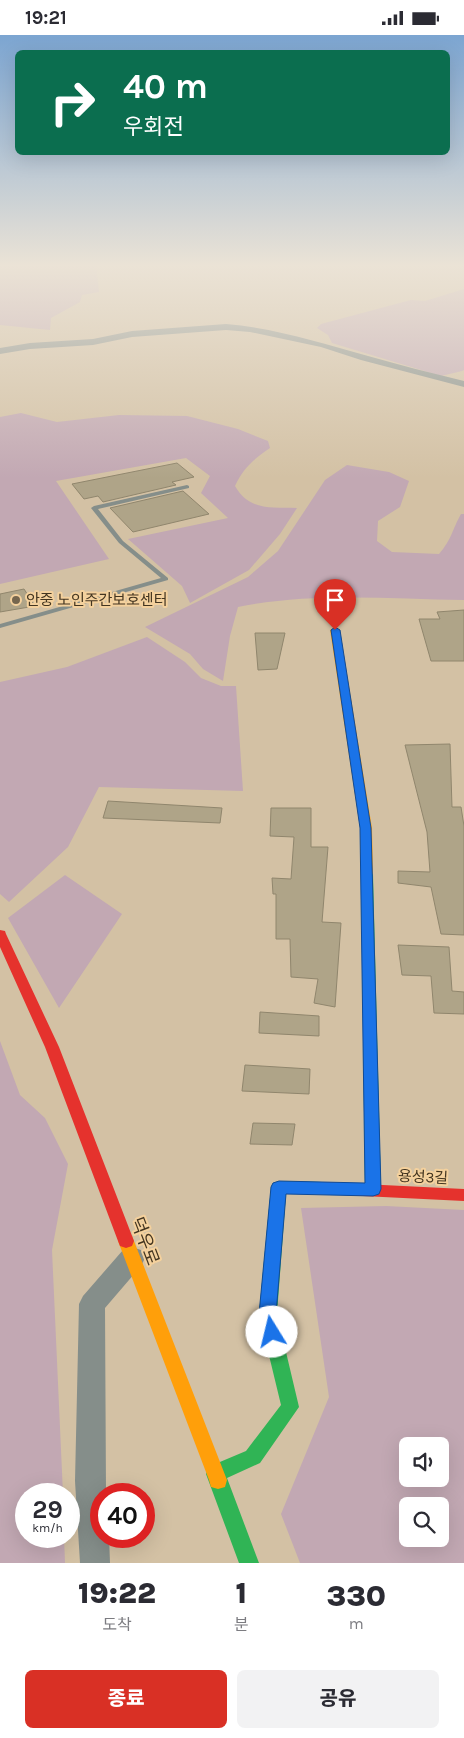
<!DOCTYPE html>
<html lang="ko">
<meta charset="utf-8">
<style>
:root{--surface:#fff;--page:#f2f2f3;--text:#2b2b33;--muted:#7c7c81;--accent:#d93025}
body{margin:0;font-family:Karla,"Noto Sans KR",sans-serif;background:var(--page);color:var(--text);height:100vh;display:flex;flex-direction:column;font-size:19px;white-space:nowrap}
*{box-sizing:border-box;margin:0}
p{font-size:16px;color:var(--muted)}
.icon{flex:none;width:28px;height:28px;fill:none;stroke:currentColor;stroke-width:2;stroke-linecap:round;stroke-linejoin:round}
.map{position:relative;height:1528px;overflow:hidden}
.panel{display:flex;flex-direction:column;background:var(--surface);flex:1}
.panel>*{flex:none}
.top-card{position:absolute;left:15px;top:15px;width:435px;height:105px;border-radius:8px;box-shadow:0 5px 20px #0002;background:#0b6e4f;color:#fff;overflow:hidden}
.controls{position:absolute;left:399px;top:1402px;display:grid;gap:10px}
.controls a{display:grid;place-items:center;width:50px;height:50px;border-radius:8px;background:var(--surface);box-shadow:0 5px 20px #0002;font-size:25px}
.speed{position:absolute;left:15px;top:1448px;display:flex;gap:10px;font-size:25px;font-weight:700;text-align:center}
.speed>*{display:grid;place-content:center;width:65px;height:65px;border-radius:50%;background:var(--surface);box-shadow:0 5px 20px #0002;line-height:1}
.speed small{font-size:12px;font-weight:400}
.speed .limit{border:8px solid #d22;background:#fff;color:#111}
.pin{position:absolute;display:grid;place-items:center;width:42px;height:42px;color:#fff;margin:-51px -21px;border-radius:50% 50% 50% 0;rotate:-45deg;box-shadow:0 0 5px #0007}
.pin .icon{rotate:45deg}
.me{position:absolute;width:55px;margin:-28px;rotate:351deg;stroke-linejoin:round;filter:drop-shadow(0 0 4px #0008)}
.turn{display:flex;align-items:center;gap:18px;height:105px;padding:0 25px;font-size:22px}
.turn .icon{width:65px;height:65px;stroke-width:2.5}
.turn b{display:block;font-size:35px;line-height:42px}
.eta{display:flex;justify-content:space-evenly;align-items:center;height:85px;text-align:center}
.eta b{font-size:30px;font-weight:800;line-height:35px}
.action{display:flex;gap:10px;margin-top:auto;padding:10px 25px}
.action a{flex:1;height:58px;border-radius:8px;background:var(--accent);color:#fff;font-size:20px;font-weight:800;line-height:58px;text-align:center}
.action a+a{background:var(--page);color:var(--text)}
.status{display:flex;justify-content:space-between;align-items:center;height:35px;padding:0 25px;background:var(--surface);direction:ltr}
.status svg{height:14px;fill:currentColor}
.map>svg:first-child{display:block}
.green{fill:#c2a8b3;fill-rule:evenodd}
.building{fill:#afa488;stroke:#90866d}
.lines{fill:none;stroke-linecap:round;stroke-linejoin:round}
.lane{fill:#858e8a;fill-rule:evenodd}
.street{fill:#858e8a;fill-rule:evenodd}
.fast{fill:#30b455;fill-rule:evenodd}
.slow{fill:#ff9f0a;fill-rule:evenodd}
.jam{fill:#e5322d;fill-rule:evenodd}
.route{fill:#1a73e8;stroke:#114b97}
.poi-dot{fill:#75664e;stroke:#f4d19d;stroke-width:2}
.labels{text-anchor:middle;stroke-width:4;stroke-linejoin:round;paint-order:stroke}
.poi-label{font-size:15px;fill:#433520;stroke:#f4d19d;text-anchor:start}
.street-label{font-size:15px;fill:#433520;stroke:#f4d19d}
.near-street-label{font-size:18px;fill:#433520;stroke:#f4d19d}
</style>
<div class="status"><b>19:21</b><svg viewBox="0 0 49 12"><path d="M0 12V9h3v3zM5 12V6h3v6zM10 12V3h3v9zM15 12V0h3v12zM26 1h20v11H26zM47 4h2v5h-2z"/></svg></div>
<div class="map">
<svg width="464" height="1528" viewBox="0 0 464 1528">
<rect width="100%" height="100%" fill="#d3c1a4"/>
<path class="green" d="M0,229H96L99,257L82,260L80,267L51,283L50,295L0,290Z
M464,254V335L462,336L441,341L332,308L328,300L317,293L321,289L411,265L425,266Z
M21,378L57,387L119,380L187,381L238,394L268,406L270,413C254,424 243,433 235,451C249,476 271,472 297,473L280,499L249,535L190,568L182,551L128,504L228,483L201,458L210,441L186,423L56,446L109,524L0,549V382Z
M347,430L389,437L409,446L400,472L378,486L377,506L392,517L439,519C452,504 452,495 461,479H464V565C389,564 311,557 238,572L230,601L223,646L203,634L190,619L145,592L248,542L278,516L325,445Z
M147,602L185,627L201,643L221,651H236L243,756L99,752L68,812L9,867L0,859V647L67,632Z
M65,840L122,879L59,973L8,883Z
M0,1006L20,1060L45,1083L68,1129L52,1215L63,1459H26V1501H64L65,1528H0Z
M386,1171L464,1175V1528H300L281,1479L329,1362L301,1173ZM440,1411V1444H408V1411ZM440,1471V1504H408V1471Z"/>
<path class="building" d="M177,428L194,442L172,447L176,450L103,467L98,461L84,464L72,449Z
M183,456L209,479L133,497L110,473Z
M24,554L35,571L0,577V559Z
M464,575V626H431L419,584H440L437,577Z
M255,598H285L277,634L258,635Z
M450,709L452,772H461L464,791V900L441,899L431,852L398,848V836L430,837L427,797L405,710Z
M108,766L222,773L220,788L103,783Z
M271,773H311V812H328L322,887L341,888L335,972L314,968L318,944L291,942L290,904H276V859H273L272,843L291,844L294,802L270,801Z
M398,910L449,912L452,956L464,957V979L434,978L431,941L402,940Z
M260,977L319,981V1001L259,998Z
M245,1030L310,1034L309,1059L242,1056Z
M253,1088L295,1089L292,1110L250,1109Z"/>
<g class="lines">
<path class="lane" d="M187,450L189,451V453L98,474L123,506L168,543V545L0,593V589L161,543L119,508L91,473L94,471Z"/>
<path class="street" d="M226,289C275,293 321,308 368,321C399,330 432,338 464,346V352L361,325L321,312L250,297L226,295L132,302L93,310L30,314L0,319V313L30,308L93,304L132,296Z
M132,1212L141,1215L145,1223L141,1231L105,1273L106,1459H101V1501H109L110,1528H80L75,1446L79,1269L83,1261L123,1215Z"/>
<path class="fast" d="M367,835L373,839L381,1154L379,1158L373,1160L367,1158L365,1154L361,839Z
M279,1146L322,1147L328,1149L330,1153L328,1157L322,1159H286L277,1279L299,1372L260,1428L227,1443L259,1528H239L206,1439L208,1432L246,1416L281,1370L259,1279L271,1152L273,1148Z"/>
<path class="slow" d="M335,592L340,595L372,793L373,839L367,843L361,839L360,793L330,595Z
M126,1199L132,1201L134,1206L227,1445L225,1452L218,1454L211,1452L209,1445L118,1206L120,1201Z"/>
<path class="jam" d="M0,895L5,896L6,899L59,1012L134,1206L132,1211L126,1213L120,1211L118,1206L45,1012L0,912Z
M322,1147L464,1154V1166L322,1159L316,1157L314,1153L316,1149Z"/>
</g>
<linearGradient id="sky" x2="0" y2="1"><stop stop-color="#7ca5d1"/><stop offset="0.52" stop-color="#ebe3d6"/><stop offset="1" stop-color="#ebe3d6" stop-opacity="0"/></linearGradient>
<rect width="464" height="443" fill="url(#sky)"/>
<path class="route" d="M335,592L340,595L371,793L381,1154L379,1159L373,1161L286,1159L276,1279L281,1297L278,1303L272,1305L266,1303L259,1279L271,1152L273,1148L279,1146L365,1148L360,793L331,595Z"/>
<circle class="poi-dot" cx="16" cy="565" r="5"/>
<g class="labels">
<g class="poi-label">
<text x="26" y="570">안중 노인주간보호센터</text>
</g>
<g class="street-label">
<text transform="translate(423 1142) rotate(3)" y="5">용성3길</text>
</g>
<g class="near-street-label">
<text transform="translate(145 1206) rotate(69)" y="6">덕우로</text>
</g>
</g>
</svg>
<div class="controls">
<a><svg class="icon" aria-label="sound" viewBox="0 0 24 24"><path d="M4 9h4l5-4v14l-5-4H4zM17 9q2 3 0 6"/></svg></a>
<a><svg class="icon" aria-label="search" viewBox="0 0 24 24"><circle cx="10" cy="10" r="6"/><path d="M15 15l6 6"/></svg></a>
</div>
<div class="speed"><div>29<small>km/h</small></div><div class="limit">40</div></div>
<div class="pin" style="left:335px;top:595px;background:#d93025"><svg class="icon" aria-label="arrive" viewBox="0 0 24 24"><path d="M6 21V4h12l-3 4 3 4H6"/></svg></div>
<svg class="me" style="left:272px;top:1297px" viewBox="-20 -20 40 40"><circle r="19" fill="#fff"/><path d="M0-13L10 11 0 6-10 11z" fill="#1a73e8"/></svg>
<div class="top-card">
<div class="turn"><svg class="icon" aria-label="right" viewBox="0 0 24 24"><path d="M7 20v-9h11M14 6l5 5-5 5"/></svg><div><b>40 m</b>우회전</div></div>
</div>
</div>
<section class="panel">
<div class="eta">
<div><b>19:22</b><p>도착</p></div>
<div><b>1</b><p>분</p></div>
<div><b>330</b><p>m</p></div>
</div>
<div class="action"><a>종료</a><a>공유</a></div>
</section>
